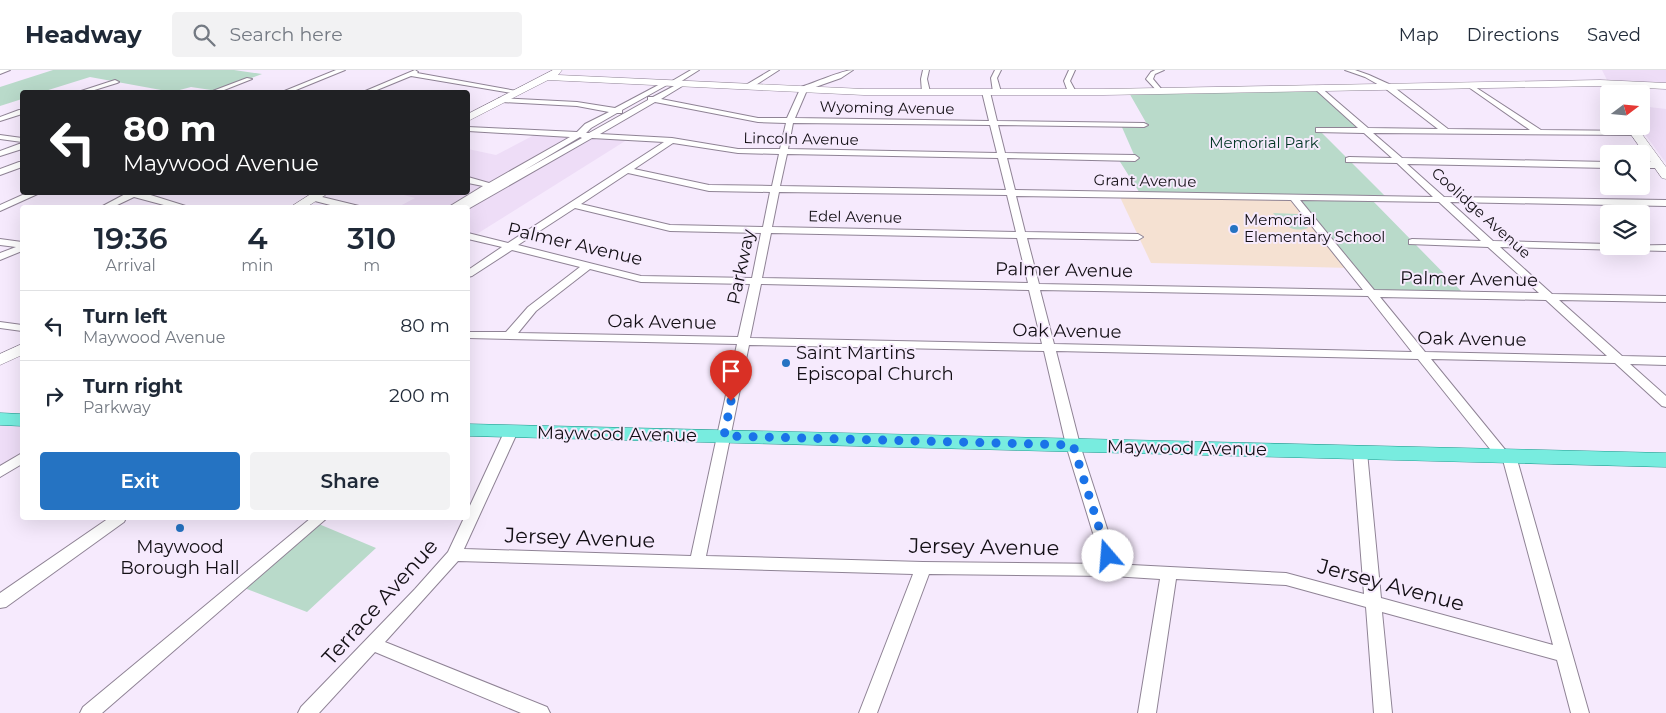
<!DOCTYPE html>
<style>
:root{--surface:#fff;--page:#f2f2f3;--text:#1f2937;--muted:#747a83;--line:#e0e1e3;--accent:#2573c2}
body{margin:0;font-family:Montserrat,sans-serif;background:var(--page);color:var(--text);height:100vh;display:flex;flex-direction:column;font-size:19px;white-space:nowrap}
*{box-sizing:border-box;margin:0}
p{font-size:16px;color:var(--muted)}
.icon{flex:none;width:28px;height:28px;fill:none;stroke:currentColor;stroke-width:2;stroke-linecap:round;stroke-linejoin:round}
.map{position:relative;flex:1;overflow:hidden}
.details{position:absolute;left:20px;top:135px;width:450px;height:315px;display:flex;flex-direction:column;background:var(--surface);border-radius:5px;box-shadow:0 5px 20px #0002}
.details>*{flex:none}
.banner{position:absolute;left:20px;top:20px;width:450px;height:105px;border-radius:5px;box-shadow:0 5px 20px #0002;background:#202124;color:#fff;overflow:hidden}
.needle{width:32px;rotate:74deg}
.fabs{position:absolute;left:1600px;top:15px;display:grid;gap:10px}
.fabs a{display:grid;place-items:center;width:50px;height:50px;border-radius:5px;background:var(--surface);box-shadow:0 5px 20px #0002;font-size:25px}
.pin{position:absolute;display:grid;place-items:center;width:42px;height:42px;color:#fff;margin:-51px -21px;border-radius:50% 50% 50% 0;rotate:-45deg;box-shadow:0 0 5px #0007}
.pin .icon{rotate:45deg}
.me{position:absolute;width:55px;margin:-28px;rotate:342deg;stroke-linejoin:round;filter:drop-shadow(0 0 4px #0008)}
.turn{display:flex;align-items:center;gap:18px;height:105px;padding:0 20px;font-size:22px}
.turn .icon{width:65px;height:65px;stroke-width:2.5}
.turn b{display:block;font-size:35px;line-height:42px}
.eta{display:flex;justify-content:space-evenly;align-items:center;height:85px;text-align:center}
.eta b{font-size:30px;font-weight:600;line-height:35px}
.action{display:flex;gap:10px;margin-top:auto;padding:10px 20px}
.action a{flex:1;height:58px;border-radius:5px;background:var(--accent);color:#fff;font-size:20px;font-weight:600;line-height:58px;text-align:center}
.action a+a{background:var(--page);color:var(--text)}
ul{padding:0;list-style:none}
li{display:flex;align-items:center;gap:15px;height:70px;padding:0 20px;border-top:1px solid var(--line)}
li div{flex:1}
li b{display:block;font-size:19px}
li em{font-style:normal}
header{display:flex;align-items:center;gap:30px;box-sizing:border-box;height:70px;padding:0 25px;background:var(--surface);border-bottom:1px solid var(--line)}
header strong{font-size:24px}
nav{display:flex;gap:28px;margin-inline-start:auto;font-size:18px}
.search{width:350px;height:45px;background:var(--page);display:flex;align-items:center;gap:12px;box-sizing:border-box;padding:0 18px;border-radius:5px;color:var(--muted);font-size:19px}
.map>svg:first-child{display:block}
.built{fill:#eeddf7}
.education{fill:#f5e1d2}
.green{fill:#b9daca}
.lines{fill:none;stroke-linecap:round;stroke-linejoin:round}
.street-casing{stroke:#8f8395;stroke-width:2}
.secondary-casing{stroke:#8f8395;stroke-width:1}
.primary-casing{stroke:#1a968a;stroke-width:1}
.street{fill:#fff;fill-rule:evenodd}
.secondary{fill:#fff;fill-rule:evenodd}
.primary{fill:#78ecdf;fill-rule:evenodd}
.route{stroke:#1a73e8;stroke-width:9;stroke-dasharray:0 16.2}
.poi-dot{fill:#2573c2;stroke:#f6eafd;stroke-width:2}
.labels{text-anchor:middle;stroke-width:4;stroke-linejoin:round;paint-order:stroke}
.far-street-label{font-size:15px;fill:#130f15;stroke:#f6eafd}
.far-park-label{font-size:15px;fill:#033625;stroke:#f6eafd}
.far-poi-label{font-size:15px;fill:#130f15;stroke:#f6eafd;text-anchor:start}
.street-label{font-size:18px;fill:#130f15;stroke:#f6eafd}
.poi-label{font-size:18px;fill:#130f15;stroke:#f6eafd;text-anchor:start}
.near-street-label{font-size:21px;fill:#130f15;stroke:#f6eafd}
</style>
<header>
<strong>Headway</strong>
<div class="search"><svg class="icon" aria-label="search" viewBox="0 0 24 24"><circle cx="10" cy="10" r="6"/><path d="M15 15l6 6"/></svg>Search here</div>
<nav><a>Map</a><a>Directions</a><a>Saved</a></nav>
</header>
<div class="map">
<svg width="1666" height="643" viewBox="0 0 1666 643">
<rect width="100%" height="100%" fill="#f6eafd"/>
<path class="built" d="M1602,0H1666V14L1607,10Z
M1641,36L1666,39V93L1639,56H1641Z
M538,63L630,68L472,167L468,168V138L398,137L415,128L396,123L468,122V79L496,85Z
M0,349L22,350V396L14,394L0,402Z"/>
<path class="education" d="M1119,125L1293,127L1351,198L1151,193Z"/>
<path class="green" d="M53,0H234L262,4L218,21L191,17L172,22L90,7L42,22H22V29L0,36V17Z
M1319,18L1365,59L1319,60L1387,128L1371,129L1466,226L1372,224L1293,127L1141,125L1117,87H1135L1121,55L1148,56L1128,21Z
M1273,143L1298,144L1308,158C1291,163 1284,155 1273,143Z
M314,452L376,478L307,542L239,516Z"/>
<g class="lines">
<g class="street-casing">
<path id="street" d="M0,0H10L0,4Z
M336,0H345L291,22H282Z
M415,0L418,2L417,3L522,22L518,24L411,6L372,22H363Z
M691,0H699L680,12L684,13V15L661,29L758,48H787L801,17C814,13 843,0 853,0L841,8L807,20L795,48L989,51L982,22L986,20L990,22L997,51L1144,53L1148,55L1144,57L998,55L1005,83L1135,85L1139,88L1135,91L1007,88L1015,120L1433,127L1397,93L1346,92V88L1349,87L1392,88L1364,63L1316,62V58H1358L1316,20V16H1319L1368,58L1438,59L1386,19L1365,7L1345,0H1355L1369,5L1391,15L1448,59L1530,60L1467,16V14L1469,13L1541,60L1639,61V65H1636L1373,63L1402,88L1609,92V98L1407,94L1444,127L1666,130V136L1450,132L1493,171L1609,174V176L1666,175V181L1500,177L1552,224L1666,226V232L1559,230L1622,286L1666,287V295L1630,294L1666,326V337L1662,336L1615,293L1431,289L1507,382L1514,383L1516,386L1589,643H1571L1557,590L1382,542L1392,643H1374L1366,537L1286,515L1176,509L1156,643H1138L1160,509L1112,506L929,504L877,643H859L913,504L458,491L385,572L547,637L550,643H521L375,582L319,643H298L301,637L415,519L448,482L464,448H468V440L506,358H516L518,361L464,479L691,486L737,274L468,268V262H506L528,237L580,197L512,180L472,206L468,207V200L502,177L468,169V163L508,173L664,72L592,68L468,139V138H447L483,116L468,113V107L489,113L570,67L468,61V57L577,62L585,54L609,42L577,36L502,32L498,30L499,28L577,32L615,38L664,12L672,11ZM667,15L674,16L653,27H648V30L589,63H586L591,58L617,43H622V40ZM655,32L758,52L786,53L780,79H738L672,68L600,64ZM793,53L990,55L997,83L788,79ZM580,67L582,68L523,101ZM673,73L738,83L779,84L772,116L709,115L634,99ZM787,84L998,88L1006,120L780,116ZM628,103L709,121L770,122L763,157L670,155L581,134ZM779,122L1007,125L1016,162L772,157ZM1016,126L1291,130L1363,220L1039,214L1027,168L1138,170L1143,167L1138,164L1025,162ZM1300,130L1439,132L1481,171L1412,169L1409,170V174L1488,177L1539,223L1374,220ZM575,138L670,161L761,163L752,208L641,206L518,175ZM771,163L1017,168L1028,213L762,208ZM590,199L641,212L750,214L738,267L518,263L536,241ZM761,214L1029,220L1042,274L750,268ZM1040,220L1368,226L1412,282L1054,274ZM1380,227L1546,230L1607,286L1425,282ZM749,275L1044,281L1066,375L1100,486L1103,490L1108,492L1113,490L1116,486L1080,375L1056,281L1418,289L1498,389L1503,390L1553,575L1381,528L1367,382L1365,379H1355L1353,382L1364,524L1286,503L1112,494L923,492L706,486Z
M771,0H779L751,18L744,16Z
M923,0H929L927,9L930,22L926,24L922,22L921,9Z
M995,0H1001L997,8L1001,22L997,24L993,22L991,8Z
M1069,0H1075L1070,11L1076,22L1072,24L1068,22L1064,11Z
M1155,0H1164L1155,4L1153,9L1163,21L1159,23L1146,9L1151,2Z
M247,8L252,9L219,22H210Z
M115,10L119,12L117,13L88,22H78Z
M19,40H22V44L0,51V47Z
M0,65L22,68V72L0,69Z
M19,74H22V79L0,86V81Z
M19,92H22V97L0,105V99Z
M1641,92H1659L1663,95L1659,98H1641Z
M29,122H42L0,141V135Z
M129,122H141L192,138H175L134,127L111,138H99Z
M314,125L359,136L360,138H342L311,130L309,128Z
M0,169L22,172V181L0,190V183L16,177L0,175Z
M0,252L22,255V261L0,258Z
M22,383V394L0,407V396Z
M109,448H126L124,452L6,537L0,538V523Z
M311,448H327L102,643H80L83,637Z"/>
</g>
<g class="secondary-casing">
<path id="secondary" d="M553,0H562L558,5L864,19H1103L1600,10L1666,13V19L1600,16L1103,25H864L548,10L468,51V44Z
M1625,56H1636L1666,97V109L1662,108Z
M314,122H330L305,138H289Z
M22,274V285L0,295V284Z"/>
</g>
<g class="primary-casing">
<path id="primary" d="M0,343L22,344V356L0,355Z
M468,354L1666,383V397L468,366Z"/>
</g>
<use href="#street" class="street"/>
<use href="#secondary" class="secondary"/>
<use href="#primary" class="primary"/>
</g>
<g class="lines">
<path class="route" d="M731,331L724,366L1073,375L1108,486"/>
</g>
<g class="poi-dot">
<circle cx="1234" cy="159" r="5"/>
<circle cx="786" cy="293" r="5"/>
<circle cx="180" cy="458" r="5"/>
</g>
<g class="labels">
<g class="far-street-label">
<text transform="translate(887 38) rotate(1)" y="5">Wyoming Avenue</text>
<text transform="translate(801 69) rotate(1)" y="5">Lincoln Avenue</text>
<text transform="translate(1145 111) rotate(1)" y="5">Grant Avenue</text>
<text transform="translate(1481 143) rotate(42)" y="5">Coolidge Avenue</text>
<text transform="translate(855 147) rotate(1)" y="5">Edel Avenue</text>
</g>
<g class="far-park-label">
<text x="1264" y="78">Memorial Park</text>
</g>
<g class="far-poi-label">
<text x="1244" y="155">Memorial<tspan x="1244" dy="17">Elementary School</tspan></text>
</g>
<g class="street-label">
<text transform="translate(575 174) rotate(13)" y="6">Palmer Avenue</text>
<text transform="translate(741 197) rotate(-78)" y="6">Parkway</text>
<text transform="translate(1064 200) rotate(1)" y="6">Palmer Avenue</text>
<text transform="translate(1469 209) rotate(1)" y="6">Palmer Avenue</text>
<text transform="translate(662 252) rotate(1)" y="6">Oak Avenue</text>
<text transform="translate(1067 261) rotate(1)" y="6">Oak Avenue</text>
<text transform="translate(1472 269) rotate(1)" y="6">Oak Avenue</text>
<text transform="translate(617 364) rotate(1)" y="6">Maywood Avenue</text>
<text transform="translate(1187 378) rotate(1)" y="6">Maywood Avenue</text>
</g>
<g class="poi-label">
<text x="796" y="289">Saint Martins<tspan x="796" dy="21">Episcopal Church</tspan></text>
<text x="180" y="483" text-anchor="middle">Maywood<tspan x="180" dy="21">Borough Hall</tspan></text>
</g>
<g class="near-street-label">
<text transform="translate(580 468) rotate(2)" y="7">Jersey Avenue</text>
<text transform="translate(984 477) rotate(1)" y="7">Jersey Avenue</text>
<text transform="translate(1391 515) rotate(15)" y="7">Jersey Avenue</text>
<text transform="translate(380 532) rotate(-48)" y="7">Terrace Avenue</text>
</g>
</g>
</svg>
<div class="fabs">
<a><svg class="needle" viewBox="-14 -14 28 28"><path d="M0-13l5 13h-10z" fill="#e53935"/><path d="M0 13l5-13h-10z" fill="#747a83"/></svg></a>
<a><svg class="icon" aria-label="search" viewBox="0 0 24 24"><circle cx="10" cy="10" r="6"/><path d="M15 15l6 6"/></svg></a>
<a><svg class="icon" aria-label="layers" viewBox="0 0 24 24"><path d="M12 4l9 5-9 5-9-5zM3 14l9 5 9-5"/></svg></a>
</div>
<div class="pin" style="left:731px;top:331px;background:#d93025"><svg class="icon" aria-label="arrive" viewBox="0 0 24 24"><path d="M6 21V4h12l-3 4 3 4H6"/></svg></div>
<svg class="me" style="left:1108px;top:486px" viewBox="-20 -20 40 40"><circle r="19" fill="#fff"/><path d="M0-13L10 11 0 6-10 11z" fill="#1a73e8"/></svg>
<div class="banner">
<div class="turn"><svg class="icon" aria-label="left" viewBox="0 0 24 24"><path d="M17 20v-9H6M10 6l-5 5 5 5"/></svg><div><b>80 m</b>Maywood Avenue</div></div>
</div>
<section class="details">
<div class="eta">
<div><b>19:36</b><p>Arrival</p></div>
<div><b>4</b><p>min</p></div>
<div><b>310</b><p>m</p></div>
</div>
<ul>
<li><svg class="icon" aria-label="left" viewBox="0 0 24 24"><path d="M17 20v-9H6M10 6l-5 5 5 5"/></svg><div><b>Turn left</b><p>Maywood Avenue</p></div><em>80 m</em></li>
<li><svg class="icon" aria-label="right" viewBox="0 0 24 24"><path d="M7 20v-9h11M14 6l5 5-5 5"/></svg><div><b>Turn right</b><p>Parkway</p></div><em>200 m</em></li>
</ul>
<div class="action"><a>Exit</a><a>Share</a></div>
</section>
</div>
